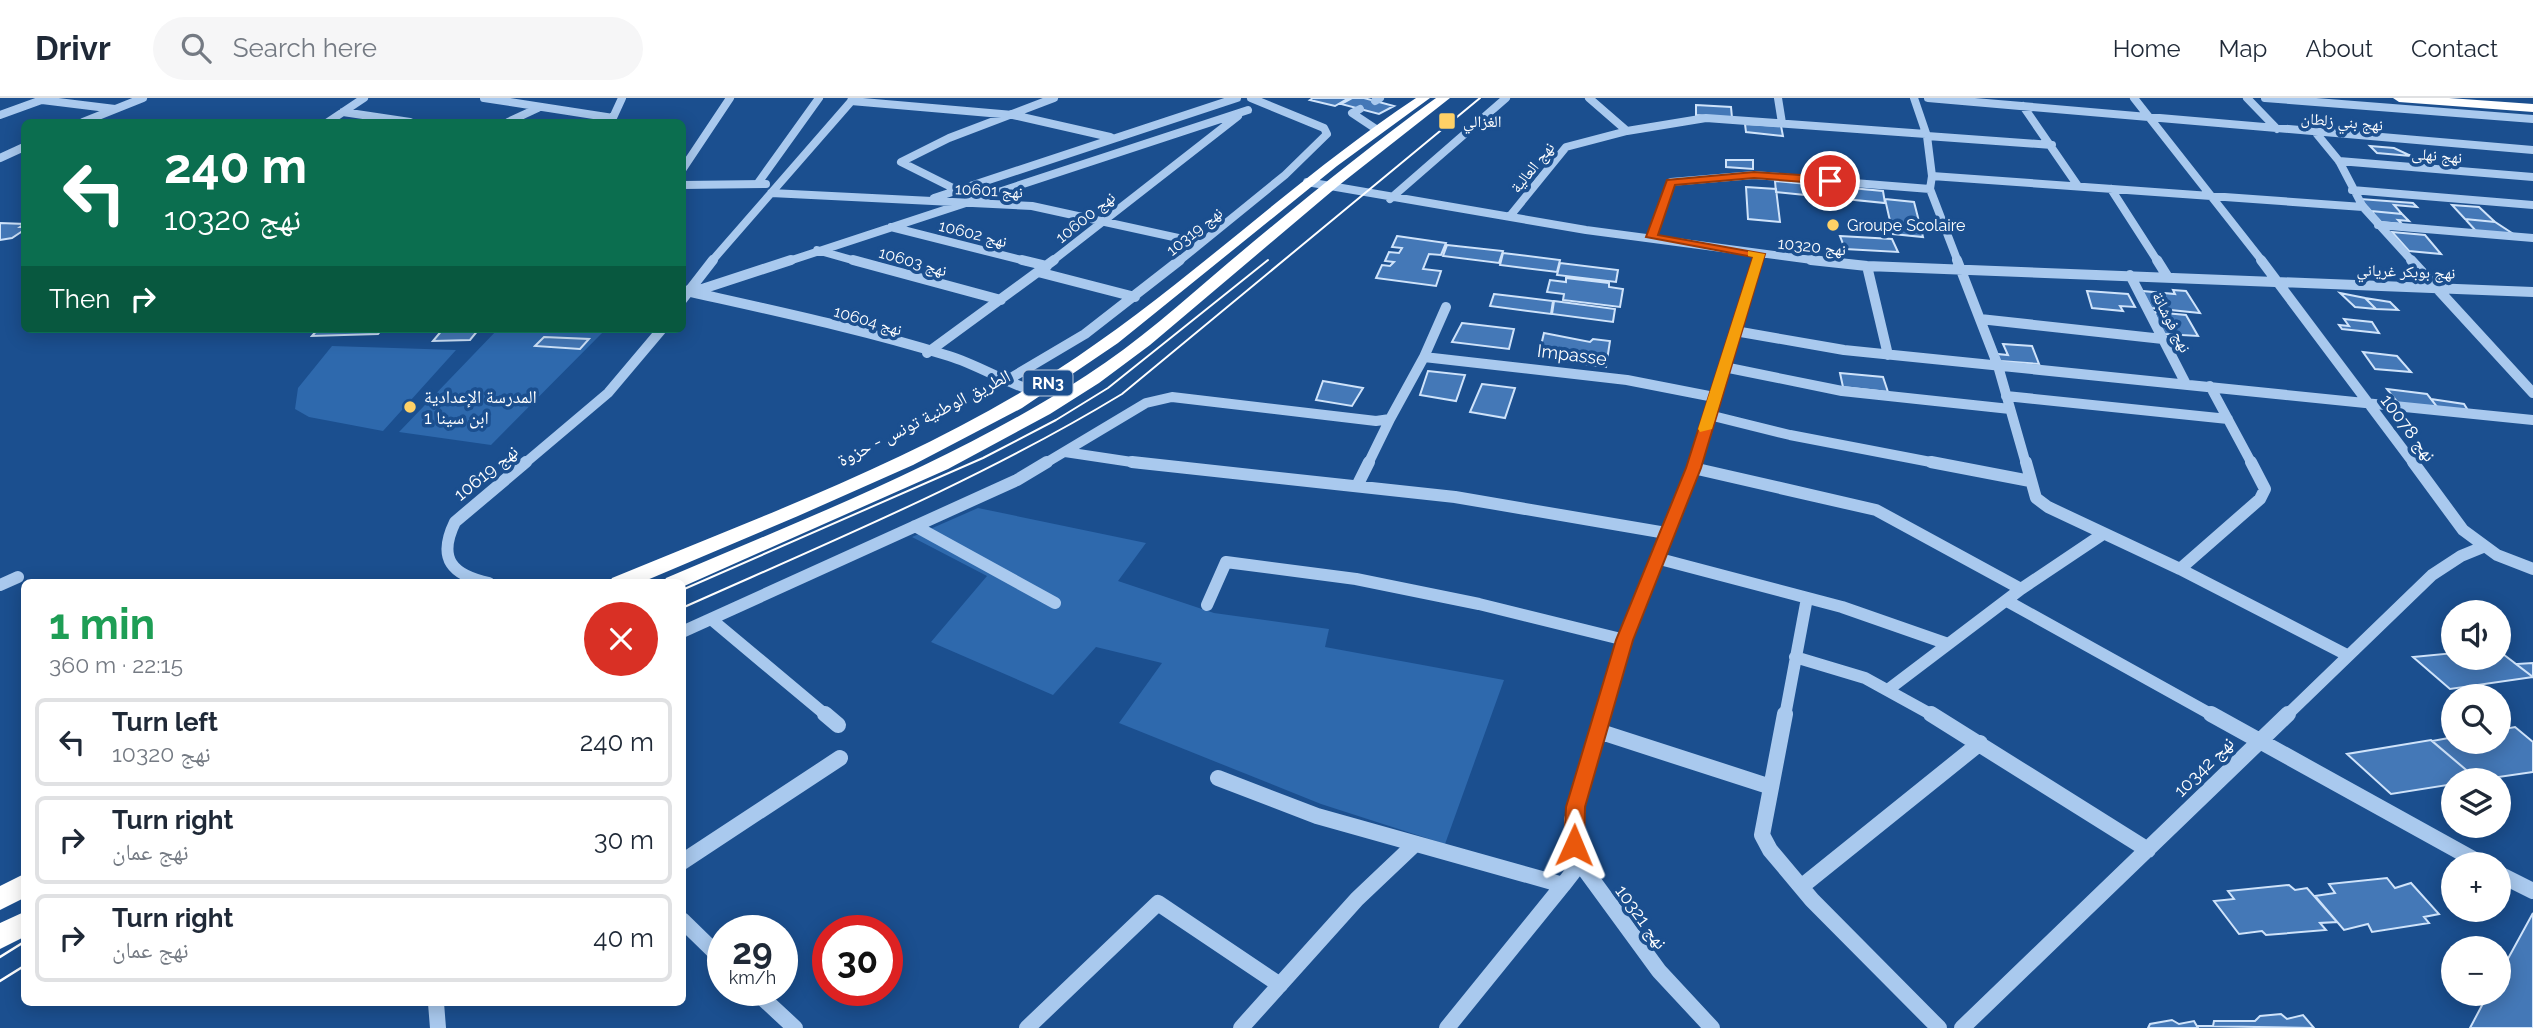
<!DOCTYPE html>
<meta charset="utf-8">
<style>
:root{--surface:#fff;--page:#f6f6f7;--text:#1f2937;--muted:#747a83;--line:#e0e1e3}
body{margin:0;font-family:Raleway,"Noto Naskh Arabic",sans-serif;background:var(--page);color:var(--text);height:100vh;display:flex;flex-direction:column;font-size:26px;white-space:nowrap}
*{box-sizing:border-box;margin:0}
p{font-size:23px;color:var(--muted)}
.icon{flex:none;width:38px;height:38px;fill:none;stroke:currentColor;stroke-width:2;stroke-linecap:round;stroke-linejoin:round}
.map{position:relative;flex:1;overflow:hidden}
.sheet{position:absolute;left:21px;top:481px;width:665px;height:427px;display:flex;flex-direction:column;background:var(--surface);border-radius:10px;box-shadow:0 4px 18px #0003}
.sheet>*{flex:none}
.guide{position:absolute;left:21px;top:21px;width:665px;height:214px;border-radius:10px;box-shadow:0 4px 18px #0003;background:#0b6e4f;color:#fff;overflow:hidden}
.controls{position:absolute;left:2441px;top:502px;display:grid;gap:14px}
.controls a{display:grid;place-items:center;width:70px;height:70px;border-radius:50%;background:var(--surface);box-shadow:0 4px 18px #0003;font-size:35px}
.speed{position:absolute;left:707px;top:817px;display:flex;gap:14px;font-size:35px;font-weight:700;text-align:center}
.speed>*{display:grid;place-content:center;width:91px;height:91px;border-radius:50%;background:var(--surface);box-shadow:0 4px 18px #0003;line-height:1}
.speed small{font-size:18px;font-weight:400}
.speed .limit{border:10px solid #d22;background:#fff;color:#111}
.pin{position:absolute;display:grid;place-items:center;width:60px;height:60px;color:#fff;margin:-30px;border:4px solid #fff;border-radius:50%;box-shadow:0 2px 7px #0007}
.me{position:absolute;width:77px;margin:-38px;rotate:1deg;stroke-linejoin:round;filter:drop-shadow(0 0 5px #0008)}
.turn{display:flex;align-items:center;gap:24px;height:147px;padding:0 28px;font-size:32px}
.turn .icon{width:91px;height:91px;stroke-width:2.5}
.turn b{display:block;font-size:49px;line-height:60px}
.then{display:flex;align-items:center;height:66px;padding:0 28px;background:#0003;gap:14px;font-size:26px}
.round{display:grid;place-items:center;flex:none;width:74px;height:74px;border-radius:37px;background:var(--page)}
.overview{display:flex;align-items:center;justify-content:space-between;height:119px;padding:0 28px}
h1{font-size:42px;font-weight:700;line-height:52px;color:#1e9e55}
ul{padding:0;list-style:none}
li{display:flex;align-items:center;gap:21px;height:88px;margin:0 14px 10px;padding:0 14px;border:4px solid var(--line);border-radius:10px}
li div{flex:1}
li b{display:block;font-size:26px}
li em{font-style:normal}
header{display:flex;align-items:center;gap:42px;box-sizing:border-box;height:98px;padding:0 35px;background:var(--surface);border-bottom:2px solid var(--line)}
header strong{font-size:33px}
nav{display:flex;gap:38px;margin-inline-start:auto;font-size:24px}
.search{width:490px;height:63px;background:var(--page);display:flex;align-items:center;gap:18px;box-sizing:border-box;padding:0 24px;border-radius:38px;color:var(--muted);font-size:26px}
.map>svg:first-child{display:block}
.green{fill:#2e69ad}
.building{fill:#4478b7;stroke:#cfe3fa;stroke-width:2}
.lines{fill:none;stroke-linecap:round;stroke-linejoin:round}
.minor-far3{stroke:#a9c9ee;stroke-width:8}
.minor-far2{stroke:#a9c9ee;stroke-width:10}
.minor-far1{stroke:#a9c9ee;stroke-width:12}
.minor{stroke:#a9c9ee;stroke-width:16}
.highway{fill:#fff;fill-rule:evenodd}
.tram-far1{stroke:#fff;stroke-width:2}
.tram{stroke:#fff;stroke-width:2.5}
.route{fill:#ea580c;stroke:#983908;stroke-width:2}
.slow{fill:#f59e0b}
.poi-dot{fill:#ffd166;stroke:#1b4f8f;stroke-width:2.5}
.labels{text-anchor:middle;stroke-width:7;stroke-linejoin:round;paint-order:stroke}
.far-poi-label{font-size:16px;fill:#fff;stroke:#1b4f8f;text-anchor:start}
.far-street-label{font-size:16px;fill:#fff;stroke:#1b4f8f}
.shield{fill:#1b4f8f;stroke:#bbcadd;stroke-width:2}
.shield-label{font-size:16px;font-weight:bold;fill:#fff}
.street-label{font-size:18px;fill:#fff;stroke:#1b4f8f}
.poi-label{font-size:18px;fill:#fff;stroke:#1b4f8f;text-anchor:start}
</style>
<header>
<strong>Drivr</strong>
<div class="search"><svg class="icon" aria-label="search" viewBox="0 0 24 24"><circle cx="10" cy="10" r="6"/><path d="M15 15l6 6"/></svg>Search here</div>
<nav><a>Home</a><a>Map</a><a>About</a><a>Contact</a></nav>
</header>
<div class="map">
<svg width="2533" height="930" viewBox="0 0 2533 930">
<rect width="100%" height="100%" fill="#1b4f8f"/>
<path class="green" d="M498,231H606L491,347L399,334Z
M332,248L456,252L383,333L309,319L295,311L298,290Z
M978,410L1146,445L1118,483L1214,515L1329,531L1325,549L1504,582L1445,746L1321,706L1119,625L1162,565L1096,549L1053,597L931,544L987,478L912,439Z"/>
<path class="building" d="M1313,0H1349L1335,8L1310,2Z
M1352,0H1364L1394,8L1379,16L1341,6Z
M1696,7L1731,9L1732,20L1696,17Z
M1745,26L1781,28L1783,38L1746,34Z
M2370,48L2394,50L2411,58L2377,55Z
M1726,62H1753V71L1726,69Z
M1775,83L1883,93L1885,105L1776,94Z
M1746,89L1776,91L1780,124L1748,121Z
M1885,101L1914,104L1923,139L1893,136Z
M2360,101L2413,105L2417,109L2394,107L2402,116L2371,113Z
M2452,107L2479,109L2495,124L2465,121Z
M2371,113L2402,116L2409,123L2398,122L2402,126L2381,124Z
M2465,121L2495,124L2515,137L2476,133Z
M0,125L24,126L20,129H24V132L12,140L0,142Z
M2392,134L2425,137L2441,156L2409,153Z
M1397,138L1446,145L1441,157L1429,156L1423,171L1441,173L1436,188L1376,180L1382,167L1390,168L1394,164L1385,163L1389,154L1399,155L1402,150L1392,149Z
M1840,138L1892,141L1898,154L1845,151Z
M1447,147L1503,153L1499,165L1443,158Z
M1503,155L1560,162L1557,174L1500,167Z
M1560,165L1618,172L1616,184L1557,177Z
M1566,180L1609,185V189L1623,191L1620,209L1563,202L1564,196L1547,194L1550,182L1566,184Z
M2173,192L2186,193L2200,215L2151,210L2142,193L2175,196Z
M2087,193L2128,196L2135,209L2120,208L2123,213L2092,210Z
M2340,195L2365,200L2376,211L2355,209Z
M1494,196L1553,203L1551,216L1490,208Z
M2365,200L2390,204L2398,212L2376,211Z
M1554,203L1615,211L1613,224L1552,216Z
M2154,214L2186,217L2198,238L2164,236Z
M2344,221L2372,224L2379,235L2342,231L2339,227L2349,228Z
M1462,225L1514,231L1509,251L1452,244Z
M318,231H382L378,236L312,238Z
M443,231H479L470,242L433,243Z
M1544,235L1590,244L1593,241L1610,243L1606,269L1538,260Z
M544,239L589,241L580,251L535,248Z
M2003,246L2032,248L2039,266L2000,263L1997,256L2008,257Z
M2363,254L2397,258L2411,274L2375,271Z
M1428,273L1465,277L1456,303L1420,297Z
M1840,275L1883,279L1888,294L1843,289Z
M1323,283L1363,290L1352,308L1316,302Z
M1482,286L1515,290L1505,320L1470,314Z
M2387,291L2427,296L2438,310L2399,306Z
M2431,301L2464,306L2469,314L2438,310Z
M2499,553L2533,579L2450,591L2413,559L2454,555V560H2499Z
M2533,565V579L2516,566Z
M2515,629L2533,644V674L2478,682L2432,643L2454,639V644H2499V632Z
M2431,642L2478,682H2454V686L2391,696L2347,656Z
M2387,780L2395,790L2411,785L2439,816L2424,819L2429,825L2372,834L2368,826L2344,832L2315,798L2335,795L2329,786Z
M2289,787L2295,792L2307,790L2337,824L2320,825L2326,832L2266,837L2262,833L2239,836L2214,803L2234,801L2228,793Z
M2533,815V930H2470L2488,896H2499V877Z
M2281,916L2287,921L2303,917L2314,930L2197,928H2213L2214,923H2255L2260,918Z
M2172,922L2179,926L2194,923L2198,930H2148L2150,926Z"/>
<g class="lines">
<path class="minor-far3" d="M484,0L613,20
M1778,0L1782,25
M1914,0L1927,38L1932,78
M1928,0L2533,52
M2134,0L2263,164
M2247,0L2277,31
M2265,0L2533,21
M42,2L115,11
M851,3L1013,17L1110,39
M1375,3L1380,0
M2023,8L2078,88
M1360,11L1352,15L1376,31
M343,14L410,24
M0,17L47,0
M83,24L143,0
M328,24L364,0
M508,24L538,10
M611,24L622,0
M1627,33L1706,20L1926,36
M2316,35L2339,63L2363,109L2413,164
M1927,38L2052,47
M0,60L24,49
M2339,63L2533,79
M682,72L730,0
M1307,84L1586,132L1827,164
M758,85L819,0
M682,87L766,86
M2111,91L2158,164
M957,92L901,64L949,40L1054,0
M2352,92L2533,107
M771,95L1032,108L1201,145
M934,100L1237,0
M1390,101L1506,0
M1510,118L1566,49L1627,33L1589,0
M2378,127L2533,140
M891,129L1029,164
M1652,140L1671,84L1754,77L1930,91
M817,152L859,164
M711,164L854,0
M786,164L1248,12
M1051,164L1238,18
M1178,164L1285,77L1327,36L1324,30L1251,0
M1757,164L1759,156
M1958,164L1930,91L1932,78L2363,109"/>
<path class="minor-far2" d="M853,162L1001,202
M1022,162L1047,168
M1811,162L1867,168L2533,194
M1957,162L1998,268L2026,366
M2157,162L2167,178
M2261,162L2414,366
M2411,162L2533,295
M1867,168L1888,257
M1038,174L1135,199
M2130,177L2186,286
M682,192C771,212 862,231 949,258C978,267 1004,284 1034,293
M693,194L791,162
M682,202L713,162
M1980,221L2163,241
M1735,233L1844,252L2533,322
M927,255L1054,162
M1424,259L1627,282L1714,299
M1724,269L1842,293L2010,311
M1004,284L1085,236L1180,162
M2210,288L2252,366
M2006,298L2228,321
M1709,317L1790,337L1941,366
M1065,354L1145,366
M524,366L608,295L662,231
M1044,366L1146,305L1172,299L1376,323L1390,321L1424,259L1446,209
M1368,366L1390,321
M1694,366L1757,162"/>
<path class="minor-far1" d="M1132,364L1455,399L1666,435
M1931,364L2030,383
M2026,364L2036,400L2048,409L2180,471L2347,557
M2413,364L2463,432L2497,457L2533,471
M1693,370L1876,412L2021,491
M1357,388L1369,364
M915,428L1055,505
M1656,460L1842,509L1948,546
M2180,471L2260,401L2265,391L2251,364
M489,485C452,477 437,461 455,424L526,364
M0,487L18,479
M2007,503L2214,618
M1207,507L1226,464L1356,481L1479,506L1625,542
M711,521L827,618
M682,534L1017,382L1047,364
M1795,559L1865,580L1934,618
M1889,591L2021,491L2103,436
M1603,618L1625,542L1695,364
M1785,618L1807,500
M2286,618L2432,477L2461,458L2483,449"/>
<path class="minor" d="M825,616L838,627
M1603,616L1572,722L1574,747L1580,765L1659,873L1712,930
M1785,616L1762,737L1770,752L1812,802L1939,930
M1931,616L2148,752
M2211,616L2482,766
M1598,633L1771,689
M1218,680L1317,718L1563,787L1580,765
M682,764L840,660
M2499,776L2533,793
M1801,789L1980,645
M682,822L723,862
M754,892L795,930
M436,905L438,930
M1027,930L1158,805L1280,887
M1241,930L1357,801L1415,746
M1447,930L1563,787
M1962,930L2288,616"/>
<path class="highway" d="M1416,0H1430L1337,68L1118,245L1022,310L913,367L798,418L640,485H609L612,480C764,417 919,361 1057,272C1183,191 1291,83 1416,0Z
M1436,0H1450L1338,88L1150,247L1099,285L1050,316L948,371L682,489V485H663L666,480C809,419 956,362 1087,277C1137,245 1182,204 1228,165C1296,108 1364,52 1436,0Z
M2393,0H2449L2533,6V14L2399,4Z
M24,776V800L0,812V788Z
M24,814V839L0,851V825Z"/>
<path class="tram-far1" d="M682,492L983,360L1056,322L1108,290L1268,162
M682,510C832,443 982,381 1122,296L1480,0"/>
<path class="tram" d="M0,859L24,844
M0,883L24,868"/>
</g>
<path class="route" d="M1754,74L1830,79L1835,83L1830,86L1754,80L1675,87L1658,137L1765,156L1701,370L1633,542L1585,709L1584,747L1581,753H1567L1564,747L1566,709L1616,542L1686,370L1753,159L1646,139L1667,82Z"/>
<path class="slow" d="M1748,153L1765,156L1712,331L1700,334L1698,331L1753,159L1748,158Z"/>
<g class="poi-dot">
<rect x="1438" y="14" width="18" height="18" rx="3.5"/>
<circle cx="1833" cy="127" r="7"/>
<circle cx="410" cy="309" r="7"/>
</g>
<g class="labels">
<g class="far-poi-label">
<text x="1463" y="29">الغزالي</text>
<text x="1847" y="133">Groupe Scolaire</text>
</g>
<g class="far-street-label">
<text transform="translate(2342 23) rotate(5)" y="6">نهج بني زلطان</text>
<text transform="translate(2437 57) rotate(5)" y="6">نهج نهلى</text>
<text transform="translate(1532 69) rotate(-51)" y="6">نهج العالية</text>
<text transform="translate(989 92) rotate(3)" y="6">نهج 10601</text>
<text transform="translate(1085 119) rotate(-39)" y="6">نهج 10600</text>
<text transform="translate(1194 133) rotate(-39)" y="6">نهج 10319</text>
<text transform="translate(973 135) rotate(14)" y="6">نهج 10602</text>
<text transform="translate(1812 148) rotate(6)" y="6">نهج 10320</text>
<text transform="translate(913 163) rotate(16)" y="6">نهج 10603</text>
<text transform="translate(2406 173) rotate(2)" y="6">نهج بوبكر غرياني</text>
<text transform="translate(868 222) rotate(16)" y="6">نهج 10604</text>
<text transform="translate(2172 224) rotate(63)" y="6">نهج فوشانة</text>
</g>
<rect class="shield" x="1023.5" y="272.5" width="49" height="25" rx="5"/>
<g class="shield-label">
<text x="1048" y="291">RN3</text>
</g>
<g class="street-label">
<text transform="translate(1572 257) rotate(7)" y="6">Impasse</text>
<text transform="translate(924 320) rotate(-27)" y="6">الطريق الوطنية تونس - حزوة</text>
<text transform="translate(2408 330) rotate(53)" y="6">نهج 10078</text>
<text transform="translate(486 375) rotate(-39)" y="6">نهج 10619</text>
<text transform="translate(2204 669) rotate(-45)" y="6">نهج 10342</text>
<text transform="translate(1641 819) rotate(54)" y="6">نهج 10321</text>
</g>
<g class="poi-label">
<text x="424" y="305">المدرسة الإعدادية<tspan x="424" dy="21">ابن سينا 1</tspan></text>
</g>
</g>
</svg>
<div class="controls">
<a><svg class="icon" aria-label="sound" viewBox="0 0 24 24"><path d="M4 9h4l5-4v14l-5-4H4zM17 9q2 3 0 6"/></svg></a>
<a><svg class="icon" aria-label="search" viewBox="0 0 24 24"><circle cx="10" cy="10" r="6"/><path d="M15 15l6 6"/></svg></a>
<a><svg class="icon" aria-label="layers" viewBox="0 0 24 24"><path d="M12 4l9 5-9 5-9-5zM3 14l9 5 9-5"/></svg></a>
<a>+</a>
<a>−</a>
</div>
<div class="speed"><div>29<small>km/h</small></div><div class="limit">30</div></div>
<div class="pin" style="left:1830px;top:83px;background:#d93025"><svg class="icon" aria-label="arrive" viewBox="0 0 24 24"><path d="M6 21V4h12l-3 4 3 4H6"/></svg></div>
<svg class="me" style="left:1574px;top:747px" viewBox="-20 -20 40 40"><path d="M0-17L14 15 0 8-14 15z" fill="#ea580c" stroke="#fff" stroke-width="4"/></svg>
<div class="guide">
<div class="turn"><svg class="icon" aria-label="left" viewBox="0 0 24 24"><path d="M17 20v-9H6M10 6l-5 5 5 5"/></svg><div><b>240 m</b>نهج 10320</div></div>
<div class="then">Then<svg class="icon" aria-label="right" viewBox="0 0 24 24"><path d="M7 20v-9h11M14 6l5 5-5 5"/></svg></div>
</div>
<section class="sheet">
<div class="overview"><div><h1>1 min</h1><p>360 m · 22:15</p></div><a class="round" style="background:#d93025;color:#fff"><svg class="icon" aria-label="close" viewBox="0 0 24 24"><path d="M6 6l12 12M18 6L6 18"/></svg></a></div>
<ul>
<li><svg class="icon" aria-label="left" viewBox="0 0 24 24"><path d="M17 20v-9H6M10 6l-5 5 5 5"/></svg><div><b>Turn left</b><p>نهج 10320</p></div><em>240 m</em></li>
<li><svg class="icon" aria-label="right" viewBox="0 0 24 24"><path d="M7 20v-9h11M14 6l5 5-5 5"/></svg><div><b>Turn right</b><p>نهج عمان</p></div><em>30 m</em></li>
<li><svg class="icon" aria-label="right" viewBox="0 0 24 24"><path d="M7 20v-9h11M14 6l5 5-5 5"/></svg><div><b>Turn right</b><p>نهج عمان</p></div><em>40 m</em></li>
</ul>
</section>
</div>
